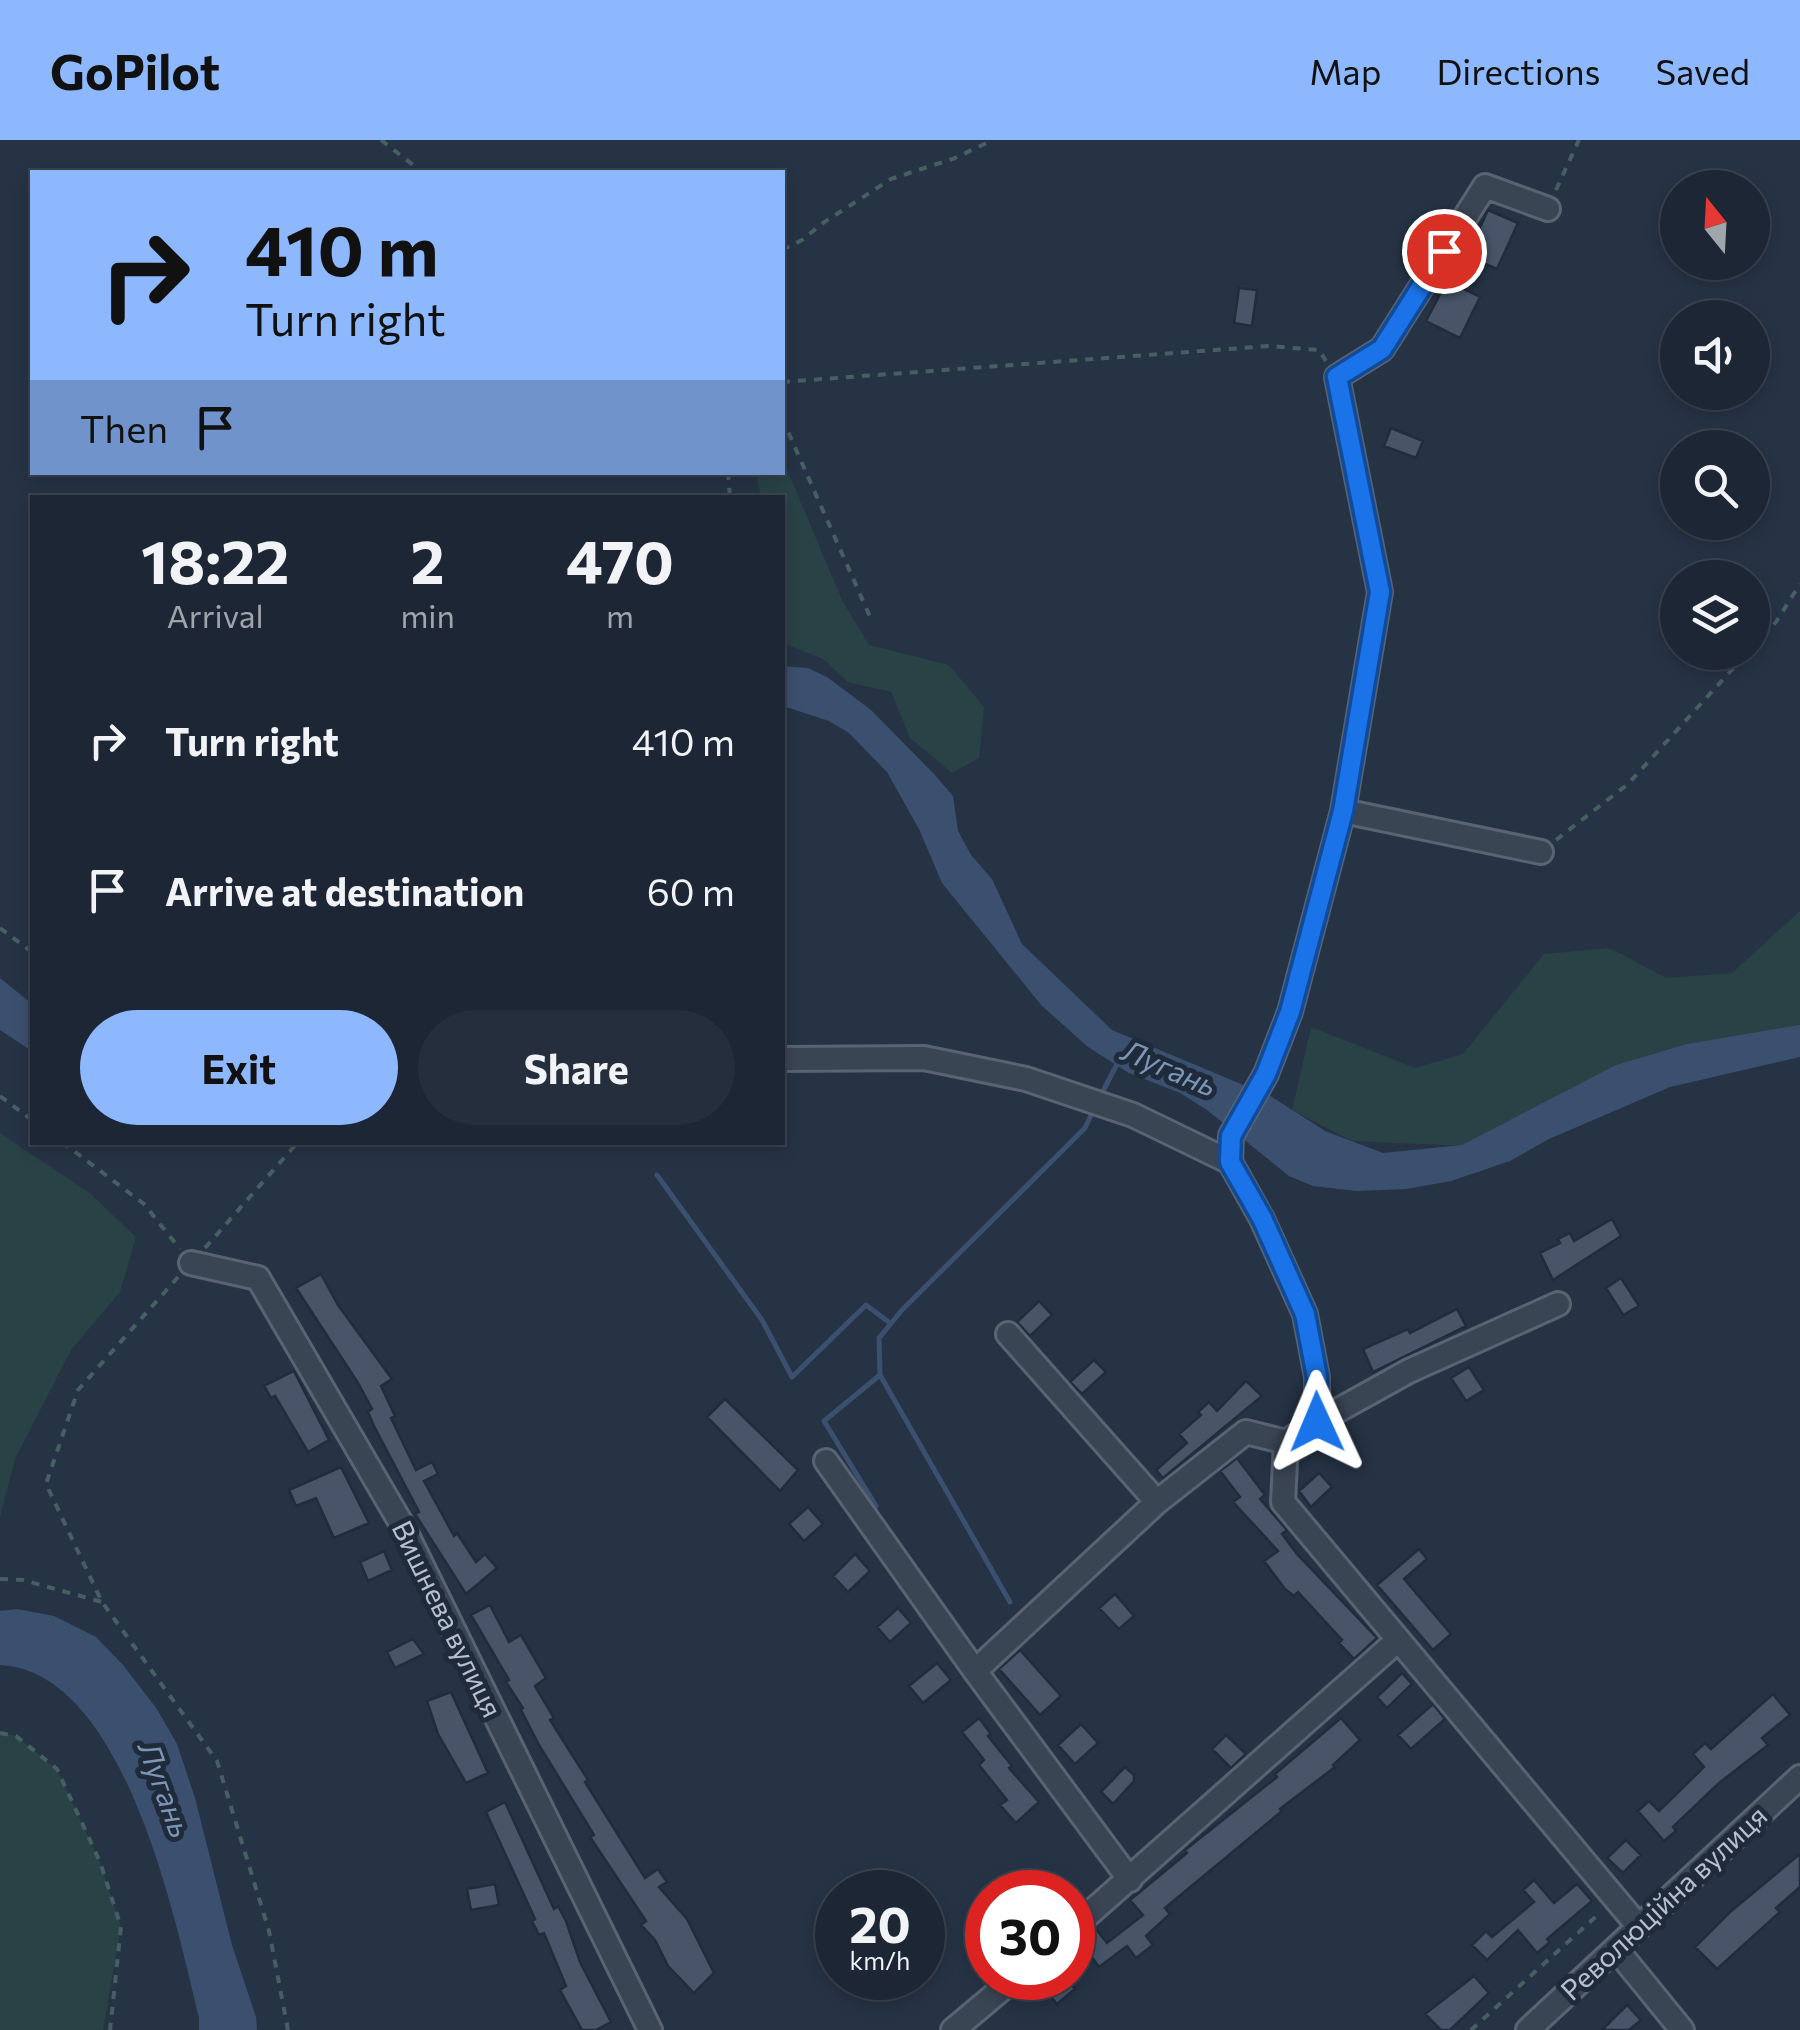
<!DOCTYPE html>
<meta charset="utf-8">
<style>
:root{--surface:#1c2634;--page:#252e3c;--text:#f1f3f6;--muted:#a0a5ac;--line:#3a434f;--accent:#8db8fe}
body{margin:0;font-family:Commissioner,sans-serif;background:var(--page);color:var(--text);height:100vh;display:flex;flex-direction:column;font-size:38px;white-space:nowrap}
*{box-sizing:border-box;margin:0}
p{font-size:32px;color:var(--muted)}
.icon{flex:none;width:55px;height:55px;fill:none;stroke:currentColor;stroke-width:2;stroke-linecap:round;stroke-linejoin:round}
.map{position:relative;flex:1;overflow:hidden}
.details{position:absolute;left:30px;top:355px;width:755px;height:650px;display:flex;flex-direction:column;background:var(--surface);border-radius:0px;box-shadow:0 5px 15px #0003,0 0 0 2px var(--line)}
.details>*{flex:none}
.hud{position:absolute;left:30px;top:30px;width:755px;height:305px;border-radius:0px;box-shadow:0 5px 15px #0003,0 0 0 2px var(--line);background:#8db8fe;color:#111;overflow:hidden}
.needle{width:65px;rotate:342deg}
.controls{position:absolute;left:1660px;top:30px;display:grid;gap:20px}
.controls a{display:grid;place-items:center;width:110px;height:110px;border-radius:50%;background:var(--surface);box-shadow:0 5px 15px #0003,0 0 0 2px var(--line);font-size:50px}
.speed{position:absolute;left:815px;top:1730px;display:flex;gap:20px;font-size:50px;font-weight:700;text-align:center}
.speed>*{display:grid;place-content:center;width:130px;height:130px;border-radius:50%;background:var(--surface);box-shadow:0 5px 15px #0003,0 0 0 2px var(--line);line-height:1}
.speed small{font-size:25px;font-weight:400}
.speed .limit{border:15px solid #d22;background:#fff;color:#111}
.pin{position:absolute;display:grid;place-items:center;width:85px;height:85px;color:#fff;margin:-42px;border:5px solid #fff;border-radius:50%;box-shadow:0 2px 10px #0007}
.me{position:absolute;width:110px;margin:-55px;rotate:359deg;stroke-linejoin:round;filter:drop-shadow(0 0 8px #0008)}
.turn{display:flex;align-items:center;gap:35px;height:210px;padding:0 50px;font-size:45px}
.turn .icon{width:130px;height:130px;stroke-width:2.5}
.turn b{display:block;font-size:70px;line-height:85px}
.then{display:flex;align-items:center;height:95px;padding:0 50px;background:#0003;gap:20px;font-size:38px}
.eta{display:flex;justify-content:space-evenly;align-items:center;height:170px;text-align:center}
.eta b{font-size:60px;font-weight:700;line-height:70px}
.action{display:flex;gap:20px;margin-top:auto;padding:20px 50px}
.action a{flex:1;height:115px;border-radius:60px;background:var(--accent);color:#111;font-size:40px;font-weight:700;line-height:115px;text-align:center}
.action a+a{background:var(--page);color:var(--text)}
ul{padding:0;list-style:none}
li{display:flex;align-items:center;gap:30px;height:150px;padding:0 50px}
li div{flex:1}
li b{display:block;font-size:38px}
li em{font-style:normal}
header{display:flex;align-items:center;gap:60px;box-sizing:border-box;height:140px;padding:0 50px;background:var(--accent);color:#111}
header strong{font-size:48px}
nav{display:flex;gap:55px;margin-inline-start:auto;font-size:35px}
.map>svg:first-child{display:block}
.green{fill:#284246}
.water{fill:#3b506e}
.lines{fill:none;stroke-linecap:round;stroke-linejoin:round}
.stream{stroke:#3b506e;stroke-width:5}
.building{fill:#485569;stroke:#212c3c;stroke-width:2.5}
.minor-casing{stroke:#596372;stroke-width:28}
.path{stroke:#465f62;stroke-width:4;stroke-dasharray:8 8;stroke-linecap:butt}
.minor{stroke:#3a4554;stroke-width:22}
.route-casing{stroke:#114b97;stroke-width:25}
.route{stroke:#1a73e8;stroke-width:18}
.labels{text-anchor:middle;stroke-width:10;stroke-linejoin:round;paint-order:stroke}
.street-label{font-size:28px;fill:#b8c0ce;stroke:#1f2a3a}
.water-label{font-size:30px;font-style:italic;fill:#7e96b6;stroke:#1f2a3a}
</style>
<header>
<strong>GoPilot</strong>
<nav><a>Map</a><a>Directions</a><a>Saved</a></nav>
</header>
<div class="map">
<svg width="1800" height="1890" viewBox="0 0 1800 1890">
<rect width="100%" height="100%" fill="#263345"/>
<path class="green" d="M783,320L842,460L869,505L949,525L984,567L979,618L952,633L910,598L891,552L848,542L823,519L783,503L782,358L761,357L756,333L782,332Z
M1800,771V886L1532,970L1462,1006L1352,1001L1292,970L1311,887L1415,928L1463,914L1544,814L1610,808L1666,838L1732,833Z
M0,993L91,1054L136,1097L120,1152L71,1210L15,1319L0,1377Z
M0,1593L16,1596L57,1629L100,1722L121,1787L103,1890H0Z"/>
<path class="water" d="M782,526L808,528L827,537L871,570L934,634L953,656L958,691L971,715L992,739L1022,804L1112,890L1272,957L1325,991L1383,1013L1462,1005L1616,925L1687,904L1800,885V917L1670,947L1549,999L1510,1021L1451,1041L1406,1049L1357,1051L1313,1046L1289,1036L1207,970L1180,953L1129,933L1088,907L1042,866L942,743L919,689L887,632L849,593L829,581L783,566Z
M0,838L32,864V911L0,890Z
M17,1469L54,1476L96,1497L123,1525L157,1569L177,1604L195,1658L232,1805L256,1877L257,1890H199V1877C175,1780 125,1531 0,1525V1471Z"/>
<g class="lines">
<path class="stream" d="M1100,957L1118,922
M657,1035L762,1180L792,1237L866,1165L890,1183
M876,1366L824,1281L880,1235
M1010,1462L880,1235L879,1198L902,1170L1085,988L1093,971"/>
</g>
<path class="building" d="M1488,70L1518,83L1497,129L1467,116Z
M1447,141L1480,157L1460,198L1426,181Z
M1239,148L1257,150L1252,186L1234,183Z
M1391,288L1423,301L1416,318L1384,306Z
M1612,1079L1621,1096L1553,1140L1540,1113L1560,1103L1558,1099L1570,1093L1574,1101Z
M321,1134L338,1165L392,1239L381,1246L395,1276L391,1278L416,1330L432,1322L438,1334L424,1341L454,1396L457,1393L476,1422L485,1414L497,1428L466,1454L415,1374L419,1372L374,1286L368,1272L372,1269L358,1243L296,1148Z
M1621,1138L1639,1166L1623,1175L1606,1148Z
M1039,1161L1052,1175L1030,1196L1017,1182Z
M1457,1169L1466,1186L1373,1232L1363,1209L1408,1189L1410,1193Z
M1094,1220L1106,1232L1082,1254L1070,1242Z
M1469,1227L1484,1250L1466,1261L1451,1238Z
M294,1231L329,1300L308,1312L275,1256L271,1258L264,1246Z
M1246,1241L1262,1256L1163,1338L1156,1330L1187,1303L1179,1294L1201,1275L1198,1272L1209,1262L1217,1271Z
M725,1259L798,1330L780,1351L707,1277Z
M1237,1318L1265,1355L1260,1359L1287,1390L1282,1394L1297,1414L1377,1498L1354,1519L1339,1503L1342,1500L1298,1452L1294,1456L1285,1449L1264,1421L1278,1411L1233,1362L1240,1357L1220,1331Z
M341,1327L369,1383L334,1398L316,1358L296,1366L289,1350Z
M1319,1333L1332,1347L1311,1367L1299,1351Z
M808,1367L823,1384L804,1401L789,1384Z
M1419,1409L1427,1419L1404,1439L1451,1494L1433,1510L1377,1445Z
M384,1411L392,1430L368,1441L360,1422Z
M855,1414L870,1431L848,1452L833,1436Z
M1115,1454L1134,1476L1119,1489L1099,1468Z
M490,1465L509,1502L521,1495L546,1538L535,1546L554,1578L550,1580L588,1640L585,1642L645,1738L658,1729L667,1742L659,1747L687,1779L714,1833L694,1853L668,1826L655,1800L641,1785L646,1781L590,1697L594,1695L539,1605L521,1570L523,1568L506,1542L509,1540L471,1475Z
M898,1468L911,1483L890,1502L877,1487Z
M413,1499L424,1514L395,1528L387,1512Z
M1020,1510L1061,1556L1040,1575L999,1529Z
M937,1523L951,1540L923,1563L909,1546Z
M1402,1533L1412,1544L1387,1568L1377,1557Z
M451,1552L488,1633L466,1643L438,1594L427,1561Z
M1773,1554L1790,1575L1762,1598L1768,1605L1719,1643L1673,1687L1676,1691L1664,1701L1638,1671L1649,1661L1659,1671L1704,1627L1693,1614L1705,1603L1711,1609Z
M1433,1564L1445,1579L1411,1609L1398,1595Z
M979,1578L991,1594L988,1596L1012,1626L1009,1628L1039,1662L1016,1683L1000,1665L1007,1660L979,1625L984,1620L962,1592Z
M1341,1578L1360,1600L1333,1625L1335,1627L1280,1669L1282,1671L1165,1768L1170,1774L1146,1796L1153,1805L1136,1818L1127,1806L1099,1827L1080,1801L1096,1789L1107,1803L1143,1775L1130,1760L1187,1713L1185,1710L1277,1637L1275,1634Z
M1081,1584L1098,1603L1075,1624L1058,1605Z
M1226,1595L1246,1614L1231,1628L1212,1609Z
M1125,1627L1134,1635V1641L1113,1664L1101,1652Z
M505,1662L554,1769L558,1766L566,1781L580,1822L611,1882L596,1890H582L560,1850L566,1846L544,1793L539,1795L532,1781L535,1779L486,1672Z
M1626,1700L1641,1715L1623,1733L1607,1718Z
M1800,1714V1747L1776,1768L1780,1772L1717,1829L1695,1807L1730,1772Z
M1534,1740L1554,1763L1577,1744L1592,1761L1547,1799L1550,1802L1537,1813L1518,1790L1487,1820L1472,1805L1486,1791L1492,1797L1534,1762L1523,1750Z
M495,1744L499,1765L471,1770L467,1749Z
M1474,1836L1489,1853L1450,1890H1441L1425,1874Z
M1035,1838H1065L1075,1849L1057,1864Z
M1627,1865L1641,1880L1629,1890H1602Z"/>
<g class="lines">
<g class="minor-casing">
<path id="minor" d="M1343,671L1380,452L1337,237L1382,209L1485,46L1548,69
M782,919L924,918L1026,939L1133,975L1230,1022L1262,1079L1305,1174L1317,1237V1282L1286,1302L1283,1362L1639,1787
M1230,1022L1231,996L1266,934L1290,872L1343,671L1541,712
M191,1123L258,1138L401,1383L650,1890
M1008,1194L1157,1362
M1317,1282L1409,1231L1558,1164
M826,1321L975,1531L1130,1740
M975,1531L1157,1362L1246,1292L1286,1302
M1072,1789L1397,1501
M1616,1809L1682,1890
M953,1890L1015,1838
M1528,1890L1800,1637"/>
</g>
<path class="path" d="M381,0L422,32
M1556,50L1579,0
M782,110L802,100L823,83L891,39L955,18L993,0
M782,242L1269,206L1319,210L1326,221
M782,278L871,479
M728,332L730,358
M1752,508L1776,482L1800,444
M1556,700L1628,644L1748,512
M0,788L32,812
M0,956L32,980
M62,1002L144,1064L180,1109
M205,1108L298,1002
M178,1137L78,1250L46,1344L102,1462L217,1621L269,1791L288,1890
M0,1439L23,1440L102,1462
M0,1593L16,1596L57,1629L100,1722L121,1787L110,1890
M1471,1890L1601,1772"/>
<use href="#minor" class="minor"/>
</g>
<g class="lines">
<g class="route-casing">
<path id="route" d="M1317,1282V1237L1305,1174L1262,1078L1230,1022L1231,996L1266,934L1290,872L1343,671L1380,452L1337,237L1382,209L1444,111"/>
</g>
<use href="#route" class="route"/>
</g>
<g class="labels">
<g class="street-label">
<text transform="translate(447 1479) rotate(64)" y="10">Вишнева вулиця</text>
<text transform="translate(1664 1763) rotate(-43)" y="10">Революційна вулиця</text>
</g>
<g class="water-label">
<text transform="translate(1169 929) rotate(23)" y="10">Лугань</text>
<text transform="translate(164 1650) rotate(70)" y="10">Лугань</text>
</g>
</g>
</svg>
<div class="controls">
<a><svg class="needle" viewBox="-14 -14 28 28"><path d="M0-13l5 13h-10z" fill="#e53935"/><path d="M0 13l5-13h-10z" fill="#a0a5ac"/></svg></a>
<a><svg class="icon" aria-label="sound" viewBox="0 0 24 24"><path d="M4 9h4l5-4v14l-5-4H4zM17 9q2 3 0 6"/></svg></a>
<a><svg class="icon" aria-label="search" viewBox="0 0 24 24"><circle cx="10" cy="10" r="6"/><path d="M15 15l6 6"/></svg></a>
<a><svg class="icon" aria-label="layers" viewBox="0 0 24 24"><path d="M12 4l9 5-9 5-9-5zM3 14l9 5 9-5"/></svg></a>
</div>
<div class="speed"><div>20<small>km/h</small></div><div class="limit">30</div></div>
<div class="pin" style="left:1444px;top:111px;background:#d93025"><svg class="icon" aria-label="arrive" viewBox="0 0 24 24"><path d="M6 21V4h12l-3 4 3 4H6"/></svg></div>
<svg class="me" style="left:1317px;top:1282px" viewBox="-20 -20 40 40"><path d="M0-17L14 15 0 8-14 15z" fill="#1a73e8" stroke="#fff" stroke-width="4"/></svg>
<div class="hud">
<div class="turn"><svg class="icon" aria-label="right" viewBox="0 0 24 24"><path d="M7 20v-9h11M14 6l5 5-5 5"/></svg><div><b>410 m</b>Turn right</div></div>
<div class="then">Then<svg class="icon" aria-label="arrive" viewBox="0 0 24 24"><path d="M6 21V4h12l-3 4 3 4H6"/></svg></div>
</div>
<section class="details">
<div class="eta">
<div><b>18:22</b><p>Arrival</p></div>
<div><b>2</b><p>min</p></div>
<div><b>470</b><p>m</p></div>
</div>
<ul>
<li><svg class="icon" aria-label="right" viewBox="0 0 24 24"><path d="M7 20v-9h11M14 6l5 5-5 5"/></svg><div><b>Turn right</b></div><em>410 m</em></li>
<li><svg class="icon" aria-label="arrive" viewBox="0 0 24 24"><path d="M6 21V4h12l-3 4 3 4H6"/></svg><div><b>Arrive at destination</b></div><em>60 m</em></li>
</ul>
<div class="action"><a>Exit</a><a>Share</a></div>
</section>
</div>
